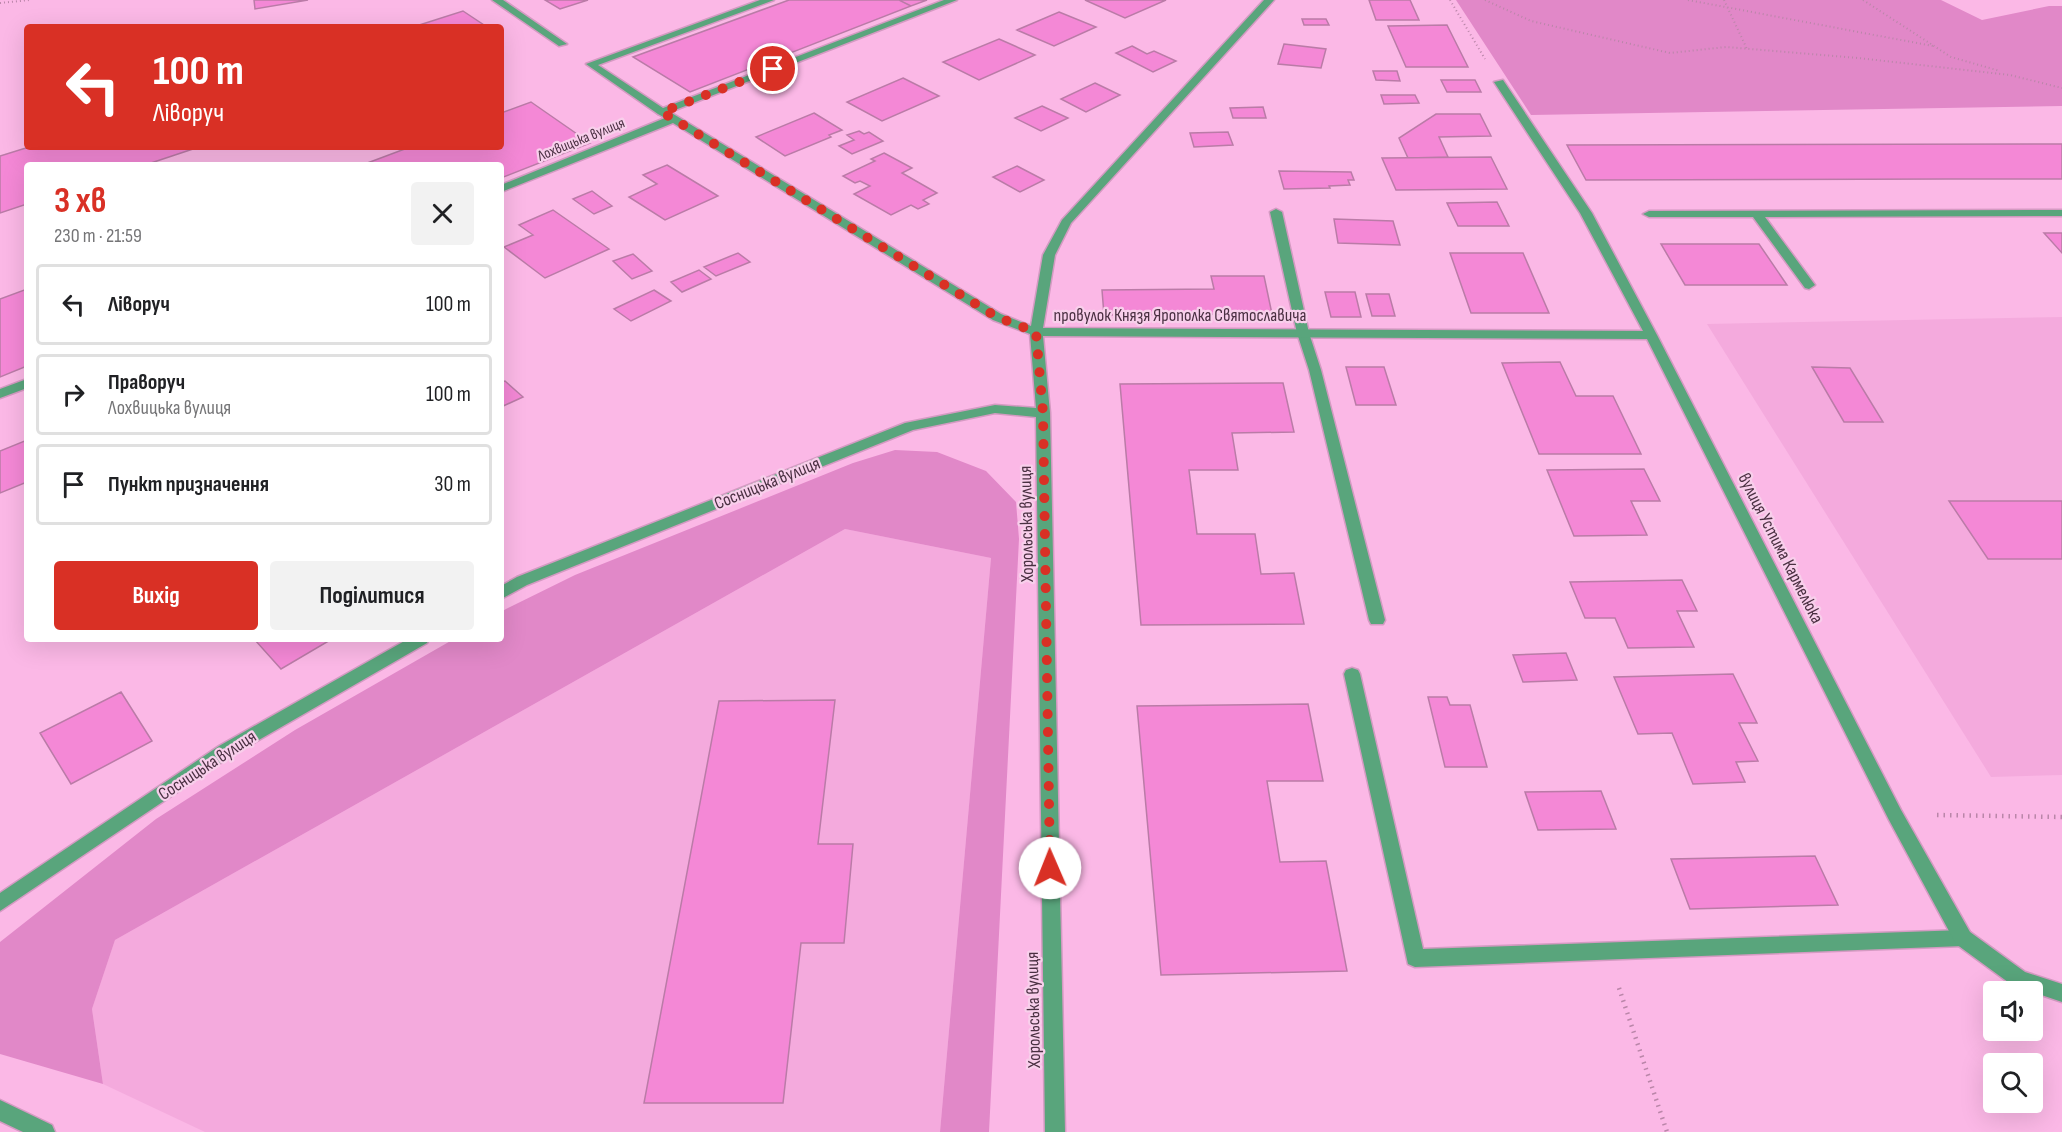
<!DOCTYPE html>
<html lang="uk">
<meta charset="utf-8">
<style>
:root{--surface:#fff;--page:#f2f2f2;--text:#202124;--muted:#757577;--line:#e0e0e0;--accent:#d93025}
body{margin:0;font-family:"Sofia Sans Condensed",sans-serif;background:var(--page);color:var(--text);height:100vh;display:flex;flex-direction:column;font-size:22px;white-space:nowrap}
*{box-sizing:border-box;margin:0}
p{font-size:20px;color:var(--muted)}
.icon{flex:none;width:33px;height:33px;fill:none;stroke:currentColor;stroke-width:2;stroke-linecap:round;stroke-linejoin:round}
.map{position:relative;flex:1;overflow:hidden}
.details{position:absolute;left:24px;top:162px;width:480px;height:480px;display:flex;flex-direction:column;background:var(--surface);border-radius:6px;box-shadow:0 6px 24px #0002}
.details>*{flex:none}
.top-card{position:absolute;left:24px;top:24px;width:480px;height:126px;border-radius:6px;box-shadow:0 6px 24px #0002;background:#d93025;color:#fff;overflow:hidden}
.buttons{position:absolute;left:1983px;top:981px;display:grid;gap:12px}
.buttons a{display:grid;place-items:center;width:60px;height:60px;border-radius:6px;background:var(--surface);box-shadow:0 6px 24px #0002;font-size:30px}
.pin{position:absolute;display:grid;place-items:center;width:51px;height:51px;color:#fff;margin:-26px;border:3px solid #fff;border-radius:50%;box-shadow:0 2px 6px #0007}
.me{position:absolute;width:66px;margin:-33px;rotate:359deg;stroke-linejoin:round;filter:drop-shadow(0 0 4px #0008)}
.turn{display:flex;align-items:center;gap:21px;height:126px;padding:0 30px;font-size:27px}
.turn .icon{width:78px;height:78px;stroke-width:2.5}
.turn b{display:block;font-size:42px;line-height:51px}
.round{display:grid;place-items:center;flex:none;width:63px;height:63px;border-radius:6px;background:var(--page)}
.headline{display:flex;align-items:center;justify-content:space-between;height:102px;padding:0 30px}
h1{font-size:36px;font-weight:700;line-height:45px;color:var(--accent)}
.button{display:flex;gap:12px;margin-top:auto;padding:12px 30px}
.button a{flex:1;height:69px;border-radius:6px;background:var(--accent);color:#fff;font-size:24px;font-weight:700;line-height:69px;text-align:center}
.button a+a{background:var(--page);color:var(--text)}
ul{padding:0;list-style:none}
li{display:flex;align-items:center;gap:18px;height:81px;margin:0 12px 9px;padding:0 18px;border:3px solid var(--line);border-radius:6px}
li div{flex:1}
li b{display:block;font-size:22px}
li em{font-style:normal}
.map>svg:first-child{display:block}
.built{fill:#f4aadd}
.green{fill:#e188c8}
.building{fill:#f488d6;stroke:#ba7ba7;stroke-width:1.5}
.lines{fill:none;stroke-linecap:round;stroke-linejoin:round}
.service-casing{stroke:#d49ac2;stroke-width:3}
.minor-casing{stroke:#d49ac2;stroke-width:3}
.path-far1{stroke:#ba86a9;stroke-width:2;stroke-dasharray:1 3;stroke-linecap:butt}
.path{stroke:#ba86a9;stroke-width:4.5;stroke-dasharray:1.5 5;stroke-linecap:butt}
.service{fill:#59a57c;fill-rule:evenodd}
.minor{fill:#59a57c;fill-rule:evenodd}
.route{stroke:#d93025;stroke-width:10;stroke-dasharray:0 18}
.labels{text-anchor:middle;stroke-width:4.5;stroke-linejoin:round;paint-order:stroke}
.far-street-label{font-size:15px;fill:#4a3042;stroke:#f8cfeb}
.street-label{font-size:18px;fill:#4a3042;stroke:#f8cfeb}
</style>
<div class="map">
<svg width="2062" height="1132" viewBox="0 0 2062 1132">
<rect width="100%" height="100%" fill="#fbb8e6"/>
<path class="built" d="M2062,317V775L1991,777L1707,324Z
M845,529L991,558L940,1132H205L103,1084L92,1009L115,940Z"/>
<path class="green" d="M1456,0H1941L1982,20L2049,6H2062V106L1531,115Z
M895,450L937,452L986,471L1016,502L1019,539L989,1132H940L991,558L845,529L115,940L92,1009L103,1084L0,1054V942L156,819L295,730L454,639H501V612L506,609L575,575L853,463Z"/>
<path class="building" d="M254,0H308L255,9Z
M545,0H588L560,9Z
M789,0H899L911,6L690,92L633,57Z
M899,0H927L911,6Z
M1085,0H1166L1125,18Z
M1369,0H1410L1419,20H1376Z
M463,11L487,27H413Z
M1059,12L1096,27L1054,46L1017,30Z
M1302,19H1326L1329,25H1304Z
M1447,25L1468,67H1406L1388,26Z
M999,39L1035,55L979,80L943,62Z
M1284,44L1326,49L1321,68L1278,64Z
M1132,46L1147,54L1154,51L1176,61L1153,72L1116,53Z
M1373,71H1397L1400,81L1376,80Z
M903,78L939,96L882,121L847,102Z
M1441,80H1475L1481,92H1447Z
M1095,83L1120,95L1086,112L1061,99Z
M1381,95H1415L1419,103L1384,104Z
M531,102L590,143L501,178V165H362L410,147H501V113Z
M1042,106L1068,118L1041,131L1015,118Z
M1263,107L1266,118H1233L1230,108Z
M814,113L842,130L829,135L831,137L785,156L756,137Z
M1436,114H1480L1491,136L1439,137L1448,157L1408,158L1399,138Z
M859,131L864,134L869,132L883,141L852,154L839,146L854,140L847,135Z
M1228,132L1233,145L1194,147L1190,133Z
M2062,144V179H1951L1586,180L1567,145Z
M29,147H199L145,165H27V204L0,213V156Z
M884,153L912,168L902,173L937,193L923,200L929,204L918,209L911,205L891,215L854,194L870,186L860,181L855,183L843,176L875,161L871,159Z
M1491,157L1507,189L1396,190L1382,158Z
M667,165L718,196L665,220L629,197L657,184L643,175Z
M1017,166L1044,180L1020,192L993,177Z
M1279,171L1351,172L1354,180H1348L1350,185L1329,186L1330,188L1284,189Z
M592,191L612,206L594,214L573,199Z
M1497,202L1509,226H1458L1447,203Z
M553,210L609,249L545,278L504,247L533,235L519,225Z
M1334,219L1393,221L1400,245L1338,243Z
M2044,233H2062V253Z
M1661,244H1759L1787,285H1685Z
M738,253L750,262L716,276L704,267Z
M1450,253H1523L1549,313H1471Z
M633,254L652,271L632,279L613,261Z
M699,270L711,279L682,292L671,282Z
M1211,276H1264L1272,314L1104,315L1102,290L1214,289Z
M27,289V366L0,377V299Z
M654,290L671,301L631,321L614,309Z
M1325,292H1355L1361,317H1331Z
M1366,294H1389L1395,316H1372Z
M1560,362L1576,396H1613L1641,454H1539L1502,363Z
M1346,367H1384L1396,405H1356Z
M1812,367L1850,368L1883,422H1844Z
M505,381L523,397L501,407V382Z
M1283,383L1294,432L1232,433L1238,470H1189L1197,534H1255L1261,574L1294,573L1304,624L1141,625L1120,384Z
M27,440V482L0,493V451Z
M1644,469L1660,501H1631L1647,535L1574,536L1547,470Z
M1949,501H2062V559H1988Z
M1682,580L1697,611H1677L1694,647L1628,648L1615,618H1585L1570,582Z
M254,639H332L281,669Z
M1566,653L1577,680L1523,682L1513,655Z
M1733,674L1757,723H1739L1758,761L1736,762L1745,782L1693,784L1672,733L1638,734L1614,677Z
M121,692L152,741L71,784L40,733Z
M1428,697H1447L1450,705H1470L1487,767H1445Z
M835,700L818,844H853L844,943H801L783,1103H644L719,701Z
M1308,704L1323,781H1267L1280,862L1326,861L1347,971L1161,975L1137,706Z
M1601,791L1616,829L1538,830L1525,792Z
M1815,856L1838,905L1690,909L1671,859Z"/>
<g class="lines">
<g class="service-casing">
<path id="service" d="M760,0H774L598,65L666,110V114H658L586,64Z
M1276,209L1282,212L1309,333L1321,370L1385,620L1383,624H1371L1369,620L1309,370L1297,333L1270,212Z
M2062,210V216L1765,217L1815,285L1809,289L1805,288L1753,217H1649L1643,214L1649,211Z
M1352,668L1358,670L1360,674L1423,949L1963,930L1970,932L1972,938L1970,944L1963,946L1415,967L1408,964L1344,674L1346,670Z"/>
</g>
<g class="minor-casing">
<path id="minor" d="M492,0H503L567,44L559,46Z
M944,0H957L670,112L1001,314L1031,326L1043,255L1062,220L1264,0H1274L1071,223L1055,255L1043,328L1643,331L1580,213L1494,82L1503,80L1592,213L1657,335L1901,810L1970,932L2025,972L2062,984V1002L2012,985L1956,944L1889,820L1647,339L1043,336L1050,413L1065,1132H1045L1036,417L995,413L913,430L527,585L501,599V586L517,577L905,423L995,405L1036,408L1030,334L993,320L673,123L501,192V185L665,118L658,114V110Z
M27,379V388L0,398V389Z
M408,639H429L427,643L231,756L0,911V893L219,746Z
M0,1100L52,1125L55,1132H23L0,1121Z"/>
</g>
<path class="path-far1" d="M1450,0L1485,59
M1485,0L1531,21L1670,53L1726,47L1858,58L2010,75L2062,88
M1688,0L1933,46
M1724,0L1747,49
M1863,0L1951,57L2000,71
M0,3L30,0"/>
<path class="path" d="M1937,815L2062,817
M1619,988L1667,1132"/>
<use href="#service" class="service"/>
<use href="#minor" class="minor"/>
</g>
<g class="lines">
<path class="route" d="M773,69L662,112L997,317L1036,332L1043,413L1050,868"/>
</g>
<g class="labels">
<g class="far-street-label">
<text transform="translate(581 139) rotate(-22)" y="5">Лохвицька вулиця</text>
</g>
<g class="street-label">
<text x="1180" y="321">провулок Князя Ярополка Святославича</text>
<text transform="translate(767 483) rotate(-22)" y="6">Сосницька вулиця</text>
<text transform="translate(1026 524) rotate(-91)" y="6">Хорольська вулиця</text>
<text transform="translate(1781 548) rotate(63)" y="6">вулиця Устима Кармелюка</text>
<text transform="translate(207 765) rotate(-33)" y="6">Сосницька вулиця</text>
<text transform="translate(1033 1010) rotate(-91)" y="6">Хорольська вулиця</text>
</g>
</g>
</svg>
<div class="buttons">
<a><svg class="icon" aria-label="sound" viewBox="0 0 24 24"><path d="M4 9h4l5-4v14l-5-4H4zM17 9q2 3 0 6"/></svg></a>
<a><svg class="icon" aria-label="search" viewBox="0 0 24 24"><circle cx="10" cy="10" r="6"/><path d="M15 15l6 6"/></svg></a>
</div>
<div class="pin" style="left:773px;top:69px;background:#d93025"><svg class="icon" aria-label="arrive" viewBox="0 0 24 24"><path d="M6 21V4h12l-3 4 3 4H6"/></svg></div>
<svg class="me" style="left:1050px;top:868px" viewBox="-20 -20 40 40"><circle r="19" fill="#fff"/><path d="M0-13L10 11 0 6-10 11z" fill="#d93025"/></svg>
<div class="top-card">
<div class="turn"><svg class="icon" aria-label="left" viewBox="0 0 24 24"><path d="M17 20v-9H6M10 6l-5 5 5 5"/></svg><div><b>100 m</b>Ліворуч</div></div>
</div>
<section class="details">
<div class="headline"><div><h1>3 хв</h1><p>230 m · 21:59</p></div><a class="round"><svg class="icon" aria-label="close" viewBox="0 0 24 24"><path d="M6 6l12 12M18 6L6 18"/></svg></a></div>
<ul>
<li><svg class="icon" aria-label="left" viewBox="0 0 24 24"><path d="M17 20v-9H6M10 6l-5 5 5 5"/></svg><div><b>Ліворуч</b></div><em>100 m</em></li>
<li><svg class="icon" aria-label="right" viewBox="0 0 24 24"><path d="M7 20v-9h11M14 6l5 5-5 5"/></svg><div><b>Праворуч</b><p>Лохвицька вулиця</p></div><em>100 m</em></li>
<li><svg class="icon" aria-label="arrive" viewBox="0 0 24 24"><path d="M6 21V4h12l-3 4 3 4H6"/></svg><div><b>Пункт призначення</b></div><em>30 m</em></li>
</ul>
<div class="button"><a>Вихід</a><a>Поділитися</a></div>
</section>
</div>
